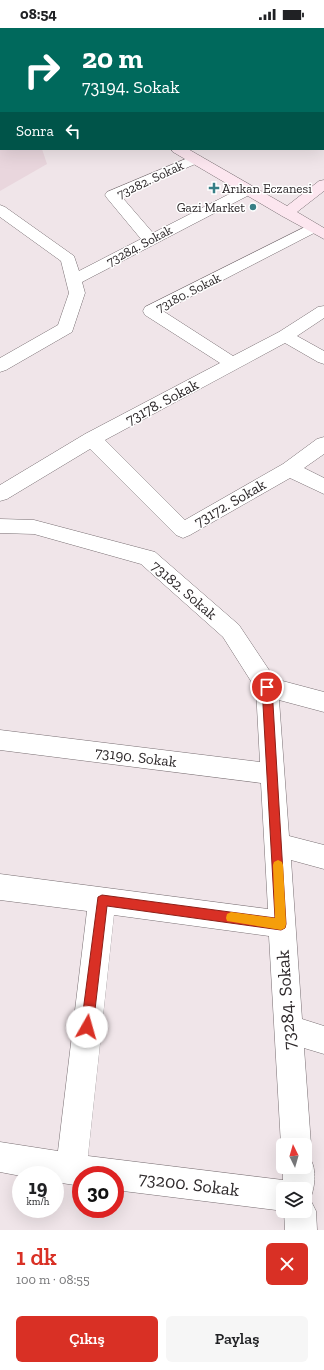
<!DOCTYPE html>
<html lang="tr">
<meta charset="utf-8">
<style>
:root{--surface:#fff;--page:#f6f6f6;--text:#202124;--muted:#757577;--accent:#d93025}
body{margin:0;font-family:"Zilla Slab",serif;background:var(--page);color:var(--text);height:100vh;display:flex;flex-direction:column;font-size:15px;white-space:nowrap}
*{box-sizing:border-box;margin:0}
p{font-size:13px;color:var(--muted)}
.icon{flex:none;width:22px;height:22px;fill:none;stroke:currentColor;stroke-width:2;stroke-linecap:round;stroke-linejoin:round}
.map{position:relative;height:1202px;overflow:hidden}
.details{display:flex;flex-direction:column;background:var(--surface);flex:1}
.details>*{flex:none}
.guide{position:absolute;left:0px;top:0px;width:324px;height:122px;box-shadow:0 4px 16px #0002;background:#00695c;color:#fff;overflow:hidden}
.needle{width:26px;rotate:355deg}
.controls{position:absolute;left:276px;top:1110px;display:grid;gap:8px}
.controls a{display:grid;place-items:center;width:36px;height:36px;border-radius:6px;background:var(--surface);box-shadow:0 4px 16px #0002;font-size:20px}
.speed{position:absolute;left:12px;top:1138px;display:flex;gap:8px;font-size:20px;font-weight:700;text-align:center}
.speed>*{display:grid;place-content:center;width:52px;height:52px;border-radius:50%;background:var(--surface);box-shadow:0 4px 16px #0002;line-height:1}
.speed small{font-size:10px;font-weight:400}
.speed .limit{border:6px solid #d22;background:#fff;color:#111}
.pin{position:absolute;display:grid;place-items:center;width:34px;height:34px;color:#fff;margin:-17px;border:2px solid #fff;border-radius:50%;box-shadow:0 1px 4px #0007}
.me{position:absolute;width:44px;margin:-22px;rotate:7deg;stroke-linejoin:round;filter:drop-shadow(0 0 3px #0008)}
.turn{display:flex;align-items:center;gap:14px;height:84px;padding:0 16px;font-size:18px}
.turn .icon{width:52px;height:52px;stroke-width:2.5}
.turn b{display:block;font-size:28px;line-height:34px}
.then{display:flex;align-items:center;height:38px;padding:0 16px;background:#0003;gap:8px;font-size:15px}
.round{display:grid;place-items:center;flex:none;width:42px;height:42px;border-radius:6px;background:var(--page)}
.overview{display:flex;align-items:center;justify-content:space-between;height:68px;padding:0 16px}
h1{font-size:24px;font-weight:600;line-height:30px;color:var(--accent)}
.button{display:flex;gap:8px;margin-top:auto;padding:8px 16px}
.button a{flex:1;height:46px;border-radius:6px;background:var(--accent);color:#fff;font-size:16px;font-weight:600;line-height:46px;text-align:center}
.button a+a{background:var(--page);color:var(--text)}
.status{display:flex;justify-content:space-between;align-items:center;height:28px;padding:0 20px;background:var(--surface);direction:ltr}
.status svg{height:11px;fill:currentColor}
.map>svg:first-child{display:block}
.built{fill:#e9d6dd}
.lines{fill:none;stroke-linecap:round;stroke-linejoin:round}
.minor-casing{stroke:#796f73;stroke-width:1}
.secondary-casing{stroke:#796f73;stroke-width:1}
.minor{fill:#fff;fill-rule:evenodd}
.secondary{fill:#fce6ef;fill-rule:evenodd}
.route{fill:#d93025;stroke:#8d1f18}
.slow{fill:#f59e0b}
.poi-dot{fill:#377f86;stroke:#fff;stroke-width:1.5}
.labels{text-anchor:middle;stroke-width:3;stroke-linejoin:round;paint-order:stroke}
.far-street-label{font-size:13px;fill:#2d282a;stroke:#fff}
.far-poi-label{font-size:13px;fill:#2d282a;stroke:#fff;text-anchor:start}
.street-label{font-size:15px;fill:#2d282a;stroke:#fff}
.near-street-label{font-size:18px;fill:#2d282a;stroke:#fff}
</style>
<div class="status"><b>08:54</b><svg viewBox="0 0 49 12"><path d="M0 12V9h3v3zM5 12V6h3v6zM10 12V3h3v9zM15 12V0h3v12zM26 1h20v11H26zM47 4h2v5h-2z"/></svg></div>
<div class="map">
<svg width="324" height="1202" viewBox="0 0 324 1202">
<rect width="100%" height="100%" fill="#f0e5e9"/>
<path class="built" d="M2,121H42L47,136L0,163V122Z"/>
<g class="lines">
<g class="minor-casing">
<path id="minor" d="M122,0H134V1H122Z
M323,26H324V35H323Z
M195,127L200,128L202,131L200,134L121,168L153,205L243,159H253L255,162L253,165L82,254L85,265L72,304L6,342L0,344V330L58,297L69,265L61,233L0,189V177L5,179L74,228L79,243L141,211L107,170L105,167L107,164Z
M313,195L318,197L321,200L318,203L163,283L233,328L279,304L318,279L324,278V290L297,308L324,323V336L318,334L285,315L105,412L185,492L283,436L317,411L324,409V426L304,440L324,450V466L290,450L190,507L183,510L176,507L90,421L7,471L0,473V457L85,406L220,335L145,287L143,283L145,279Z
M0,491L34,492L155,524L239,597L275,651L324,664V684L279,672L289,808L324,817V841L291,832L302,991L324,998V1026L304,1020L311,1117L307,1127C318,1137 315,1160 310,1171L316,1183L317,1202H285L284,1183L115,1162V1147H81V1158L55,1154V1147L21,1148L0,1144V1114L58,1123L87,883L0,872V846L268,881L261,755L0,722V702L260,734L256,661L223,609L141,536L34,506L0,505ZM114,887L269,908L281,1117L283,1122V1117H305V1139L283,1138V1152L88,1128ZM283,1161H305V1183H283Z"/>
</g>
<g class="secondary-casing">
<path id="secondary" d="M0,0H12V1H1V3Z
M0,85H1L0,94Z
M171,121H188L287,178L319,153L324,152V163L297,184L324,200V211L282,188L173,124Z"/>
</g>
<use href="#minor" class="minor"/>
<use href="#secondary" class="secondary"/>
</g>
<path class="route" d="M267,655L272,659L286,896L285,900L281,902L107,878L93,999L91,1003L87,1005L83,1003L81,999L98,869L102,867L275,890L262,659Z"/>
<path class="slow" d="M278,832L282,834L283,837L286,896L285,900L281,902L227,893L226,890L227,886L231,884L275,890L273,837L274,834Z"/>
<g class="poi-dot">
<path d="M212 154h4v4h4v4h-4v4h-4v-4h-4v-4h4z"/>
<circle cx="253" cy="179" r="4"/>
</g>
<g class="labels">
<g class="far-street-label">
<text transform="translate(150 151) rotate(-25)" y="5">73282. Sokak</text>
<text transform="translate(139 217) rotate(-28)" y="5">73284. Sokak</text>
<text transform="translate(188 264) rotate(-27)" y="5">73180. Sokak</text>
</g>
<g class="far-poi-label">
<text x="222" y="165">Arıkan Eczanesi</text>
<text x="245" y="184" text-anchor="end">Gazi Market</text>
</g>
<g class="street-label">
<text transform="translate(162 374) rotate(-28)" y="5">73178. Sokak</text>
<text transform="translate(230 475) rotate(-30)" y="5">73172. Sokak</text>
<text transform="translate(184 562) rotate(41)" y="5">73182. Sokak</text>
<text transform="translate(136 729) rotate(7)" y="5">73190. Sokak</text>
</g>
<g class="near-street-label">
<text transform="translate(286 972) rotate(-94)" y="6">73284. Sokak</text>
<text transform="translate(189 1156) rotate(7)" y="6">73200. Sokak</text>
</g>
</g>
</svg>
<div class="controls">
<a><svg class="needle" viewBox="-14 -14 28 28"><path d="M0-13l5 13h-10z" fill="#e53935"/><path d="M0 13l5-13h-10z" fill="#757577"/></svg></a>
<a><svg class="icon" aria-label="layers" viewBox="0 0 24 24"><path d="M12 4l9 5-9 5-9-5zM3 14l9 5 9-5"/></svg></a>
</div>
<div class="speed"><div>19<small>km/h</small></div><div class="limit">30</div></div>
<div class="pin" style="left:267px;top:659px;background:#d93025"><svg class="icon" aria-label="arrive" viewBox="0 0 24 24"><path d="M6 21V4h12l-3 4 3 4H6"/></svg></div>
<svg class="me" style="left:87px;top:999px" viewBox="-20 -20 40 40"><circle r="19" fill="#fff"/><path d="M0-13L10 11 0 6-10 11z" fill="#d93025"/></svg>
<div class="guide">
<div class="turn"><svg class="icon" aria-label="right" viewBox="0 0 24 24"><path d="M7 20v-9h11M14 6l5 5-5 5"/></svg><div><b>20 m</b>73194. Sokak</div></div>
<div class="then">Sonra<svg class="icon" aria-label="left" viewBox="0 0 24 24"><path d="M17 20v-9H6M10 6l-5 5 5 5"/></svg></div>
</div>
</div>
<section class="details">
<div class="overview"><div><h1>1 dk</h1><p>100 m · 08:55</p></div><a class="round" style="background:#d93025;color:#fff"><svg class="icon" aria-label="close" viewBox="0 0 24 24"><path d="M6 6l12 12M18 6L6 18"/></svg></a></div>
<div class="button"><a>Çıkış</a><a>Paylaş</a></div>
</section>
